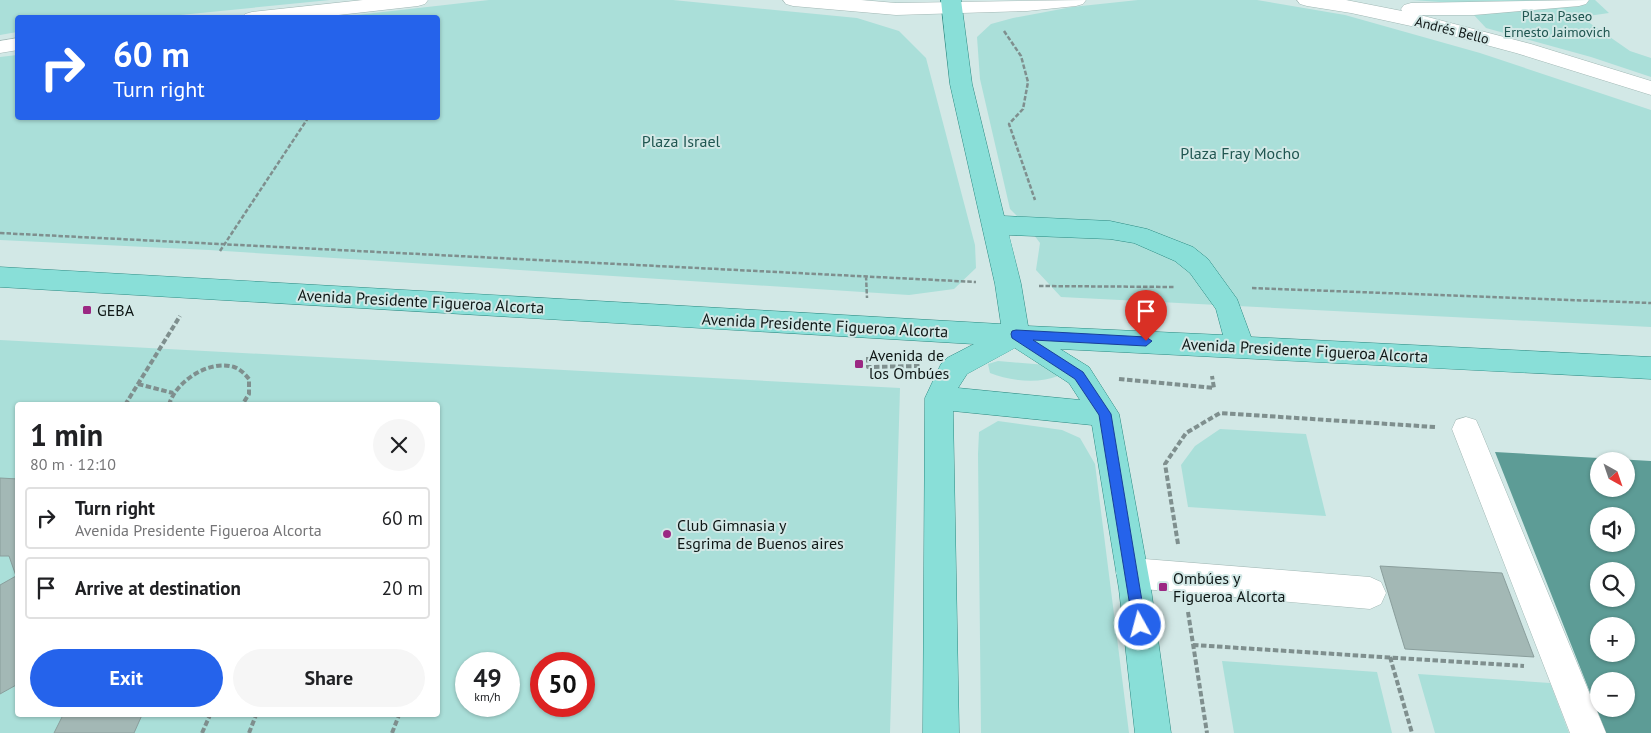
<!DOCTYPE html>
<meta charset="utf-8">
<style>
:root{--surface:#fff;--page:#f6f6f6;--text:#202124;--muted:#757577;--line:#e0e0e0;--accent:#2563eb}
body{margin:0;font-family:"PT Sans",sans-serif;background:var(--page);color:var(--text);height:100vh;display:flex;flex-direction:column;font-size:19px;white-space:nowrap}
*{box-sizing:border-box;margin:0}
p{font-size:16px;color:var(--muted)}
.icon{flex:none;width:28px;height:28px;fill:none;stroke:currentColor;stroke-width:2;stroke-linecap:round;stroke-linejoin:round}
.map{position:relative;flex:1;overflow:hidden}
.panel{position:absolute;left:15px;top:402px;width:425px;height:315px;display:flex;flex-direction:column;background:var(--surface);border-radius:5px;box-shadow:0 1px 4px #0004}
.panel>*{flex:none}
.hud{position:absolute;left:15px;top:15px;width:425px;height:105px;border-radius:5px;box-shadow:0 1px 4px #0004;background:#2563eb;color:#fff;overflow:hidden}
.needle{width:32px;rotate:140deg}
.controls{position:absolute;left:1590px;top:452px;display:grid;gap:10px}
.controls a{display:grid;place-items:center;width:45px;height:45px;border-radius:50%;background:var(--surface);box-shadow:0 1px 4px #0004;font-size:25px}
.speed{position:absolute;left:455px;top:652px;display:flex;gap:10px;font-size:25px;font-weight:700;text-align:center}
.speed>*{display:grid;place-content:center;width:65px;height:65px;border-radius:50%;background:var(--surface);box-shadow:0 1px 4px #0004;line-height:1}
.speed small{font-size:12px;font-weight:400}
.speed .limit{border:8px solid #d22;background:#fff;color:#111}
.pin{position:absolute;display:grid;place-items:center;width:42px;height:42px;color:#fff;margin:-51px -21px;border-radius:50% 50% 50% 0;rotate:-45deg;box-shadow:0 0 5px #0007}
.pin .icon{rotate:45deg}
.me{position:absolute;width:55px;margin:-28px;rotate:353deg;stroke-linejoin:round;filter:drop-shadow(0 0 4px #0008)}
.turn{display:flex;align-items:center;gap:18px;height:105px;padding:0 15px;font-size:22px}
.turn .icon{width:65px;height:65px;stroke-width:2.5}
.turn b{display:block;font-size:35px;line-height:42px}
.round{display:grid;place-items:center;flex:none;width:52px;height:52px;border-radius:26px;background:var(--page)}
.overview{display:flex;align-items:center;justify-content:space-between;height:85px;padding:0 15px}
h1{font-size:30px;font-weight:700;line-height:38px}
.button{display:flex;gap:10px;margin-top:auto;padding:10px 15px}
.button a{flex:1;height:58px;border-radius:30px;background:var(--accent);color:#fff;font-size:20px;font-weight:700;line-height:58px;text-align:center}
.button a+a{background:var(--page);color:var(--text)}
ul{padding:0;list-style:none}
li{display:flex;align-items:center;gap:15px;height:62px;margin:0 10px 8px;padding:0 5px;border:2px solid var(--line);border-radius:5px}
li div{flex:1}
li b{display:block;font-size:19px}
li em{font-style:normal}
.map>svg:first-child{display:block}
.green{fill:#aadfd9;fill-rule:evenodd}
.water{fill:#5d9c96;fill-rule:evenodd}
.building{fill:#a3b8b5;stroke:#8a9e9c}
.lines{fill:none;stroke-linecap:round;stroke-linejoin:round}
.minor-casing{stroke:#a2b8b5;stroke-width:1}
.major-casing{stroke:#2c8b83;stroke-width:1}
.path-far1{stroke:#7f8f8e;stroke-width:2.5;stroke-dasharray:4.5 2;stroke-linecap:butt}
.path{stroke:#7f8f8e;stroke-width:4;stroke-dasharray:5.5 2.5;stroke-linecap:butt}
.minor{fill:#fff;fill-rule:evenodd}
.major{fill:#89dfd8;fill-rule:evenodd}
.route{fill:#2563eb;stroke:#184099}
.poi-dot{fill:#9b2883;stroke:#d2e8e6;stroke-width:2}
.labels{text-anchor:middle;stroke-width:4;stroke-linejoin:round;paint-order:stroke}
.far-park-label{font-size:14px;fill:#205651;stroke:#d2e8e6}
.far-street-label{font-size:14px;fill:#0f1716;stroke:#d2e8e6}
.park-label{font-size:16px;fill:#205651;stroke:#d2e8e6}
.street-label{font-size:16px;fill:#0f1716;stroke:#d2e8e6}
.poi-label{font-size:16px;fill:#0f1716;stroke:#d2e8e6;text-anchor:start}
</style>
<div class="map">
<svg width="1651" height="733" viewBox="0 0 1651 733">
<rect width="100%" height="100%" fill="#d2e8e6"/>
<path class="green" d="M0,0H330L160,17L18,18L17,32L0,35Z
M489,0H673L857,18L899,31L926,58L975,245L976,268L954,289L909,295L209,250L0,240V57L17,55L18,118H438V18L339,17Z
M1138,0H1257L1345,15L1480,53L1651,110V327L1061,297L1036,270L1040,243L1028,227L1010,209L980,79L977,37L991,24L1013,18L1072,7Z
M1412,0H1595L1609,13L1581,17L1630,51L1651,58V77L1591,57L1486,28L1473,14L1454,3Z
M0,340L900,388L890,733H0ZM18,405H438V715H18ZM466,664H509V706H466ZM541,664H584V706H541Z
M998,361L1047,365L1056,369L1058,376C1039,384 1009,381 990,373L988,364Z
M998,421L1062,430L1080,438L1095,464L1129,733H981L978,454L979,432Z
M1220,429L1306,434L1326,516L1188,507L1181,465L1195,446Z
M1222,661L1377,672L1392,733H1234Z
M1418,674L1550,683L1569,733H1435Z"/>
<path class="water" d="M1495,452L1651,461V733H1606ZM1599,461H1626V489H1599ZM1626,516V544H1599V516ZM1599,571H1626V599H1599ZM1599,626H1626V654H1599ZM1626,681V709H1599V681Z"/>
<path class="building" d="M0,478L18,479V684L0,694V585L16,576L9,556H0Z
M1380,566L1502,573L1534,657L1405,649Z
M63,715H142L134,733H54Z"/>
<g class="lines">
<g class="minor-casing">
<path id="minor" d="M363,0H428L425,4L418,6L312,18H242L245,14L252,12Z
M783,0H861L896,3L1086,0L1083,4L1076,6L1027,11L896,15L793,6L786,4Z
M1297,0H1346L1402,11L1401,9L1404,5L1411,3L1589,0L1586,4L1579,6L1474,15H1420L1531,44L1651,81V95L1516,53L1434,31L1351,13L1307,6L1300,4Z
M18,38V50L0,53V41Z
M1466,417L1476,420L1480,429L1606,733H1570L1452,429L1456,420Z
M1132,558L1370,577L1381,582L1386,593L1381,604L1370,609L1132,588L1121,584L1116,573L1121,562Z"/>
</g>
<g class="major-casing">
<path id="major" d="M941,0H961L972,84L1004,216L1110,221L1147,229L1193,247L1208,259L1237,299L1251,337L1651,357V379L1060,349L1089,367L1119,414L1151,589L1171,733H1135L1119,589L1092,425L953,411L959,733H923L925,398L941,364L947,358L974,344L0,287V267L1001,324L995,284L950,84ZM1009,235L1110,239L1134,243L1175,261L1190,273L1216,309L1223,335L1028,326L1021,284ZM1015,348L1069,383L1080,400L958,388L967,374Z"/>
</g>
<path class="path-far1" d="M1004,31L1021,56L1028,82L1023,109L1009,124L1035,200
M0,233L976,282
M220,251L308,118
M866,276L867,298
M1039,286L1175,287
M1252,288L1651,303"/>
<path class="path" d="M868,357V367L920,366
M1119,379L1214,388L1212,376
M138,384L173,393
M125,405L180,316
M169,405C175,382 209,359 234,367C240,369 245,374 249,379V394L242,405
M1178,544L1165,464L1186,433L1220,413L1435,427
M1188,612L1207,733
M1193,645L1524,666
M1390,657L1412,733
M202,733L210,715
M249,733L256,715
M392,733L399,715"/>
<use href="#minor" class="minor"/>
<use href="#major" class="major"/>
</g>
<path class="route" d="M1016,330L1146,337L1152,341L1146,346L1033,340L1083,372L1111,414L1146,625L1144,630L1140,632L1135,630L1133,625L1099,415L1075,379L1012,338L1011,334L1012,331Z"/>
<g class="poi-dot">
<rect x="82" y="305" width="10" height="10" rx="2.5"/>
<rect x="854" y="359" width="10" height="10" rx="2.5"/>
<circle cx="667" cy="534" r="5"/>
<rect x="1158" y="582" width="10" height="10" rx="2.5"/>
</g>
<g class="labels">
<g class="far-park-label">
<text x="1557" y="21">Plaza Paseo<tspan x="1557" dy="16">Ernesto Jaimovich</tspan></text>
</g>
<g class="far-street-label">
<text transform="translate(1452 30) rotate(14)" y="5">Andrés Bello</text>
</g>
<g class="park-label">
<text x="681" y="147">Plaza Israel</text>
<text x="1240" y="159">Plaza Fray Mocho</text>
</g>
<g class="street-label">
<text transform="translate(421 301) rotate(3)" y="6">Avenida Presidente Figueroa Alcorta</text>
<text transform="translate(825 325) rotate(3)" y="6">Avenida Presidente Figueroa Alcorta</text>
<text transform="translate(1305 350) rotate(3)" y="6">Avenida Presidente Figueroa Alcorta</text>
</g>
<g class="poi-label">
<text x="97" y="316">GEBA</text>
<text x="869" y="361">Avenida de<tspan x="869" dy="18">los Ombúes</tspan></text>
<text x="677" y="531">Club Gimnasia y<tspan x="677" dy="18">Esgrima de Buenos aires</tspan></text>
<text x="1173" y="584">Ombúes y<tspan x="1173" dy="18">Figueroa Alcorta</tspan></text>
</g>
</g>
</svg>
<div class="controls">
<a><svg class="needle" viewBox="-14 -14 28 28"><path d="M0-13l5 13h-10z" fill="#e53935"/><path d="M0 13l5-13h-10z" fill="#757577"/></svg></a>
<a><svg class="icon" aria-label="sound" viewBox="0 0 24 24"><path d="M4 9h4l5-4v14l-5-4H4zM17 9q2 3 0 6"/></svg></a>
<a><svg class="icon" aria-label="search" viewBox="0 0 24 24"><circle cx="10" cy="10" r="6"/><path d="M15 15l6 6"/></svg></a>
<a>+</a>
<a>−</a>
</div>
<div class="speed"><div>49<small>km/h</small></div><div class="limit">50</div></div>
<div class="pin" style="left:1146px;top:341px;background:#d93025"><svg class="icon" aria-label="arrive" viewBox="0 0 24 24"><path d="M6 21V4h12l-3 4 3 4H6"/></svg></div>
<svg class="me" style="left:1140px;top:625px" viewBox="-20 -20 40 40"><circle r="17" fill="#2563eb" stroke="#fff" stroke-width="3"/><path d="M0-11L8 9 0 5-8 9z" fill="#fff"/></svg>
<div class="hud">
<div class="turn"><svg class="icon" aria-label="right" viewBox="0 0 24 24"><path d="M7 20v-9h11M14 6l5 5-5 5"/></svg><div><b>60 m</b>Turn right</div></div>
</div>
<section class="panel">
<div class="overview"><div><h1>1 min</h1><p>80 m · 12:10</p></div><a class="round"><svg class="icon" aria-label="close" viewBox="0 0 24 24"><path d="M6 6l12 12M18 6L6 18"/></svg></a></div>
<ul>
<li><svg class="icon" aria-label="right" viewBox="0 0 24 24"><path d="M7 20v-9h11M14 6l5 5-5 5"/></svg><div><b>Turn right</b><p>Avenida Presidente Figueroa Alcorta</p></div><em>60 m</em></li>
<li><svg class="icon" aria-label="arrive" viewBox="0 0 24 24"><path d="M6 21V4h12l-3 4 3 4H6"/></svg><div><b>Arrive at destination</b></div><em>20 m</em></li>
</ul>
<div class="button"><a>Exit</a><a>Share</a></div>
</section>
</div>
